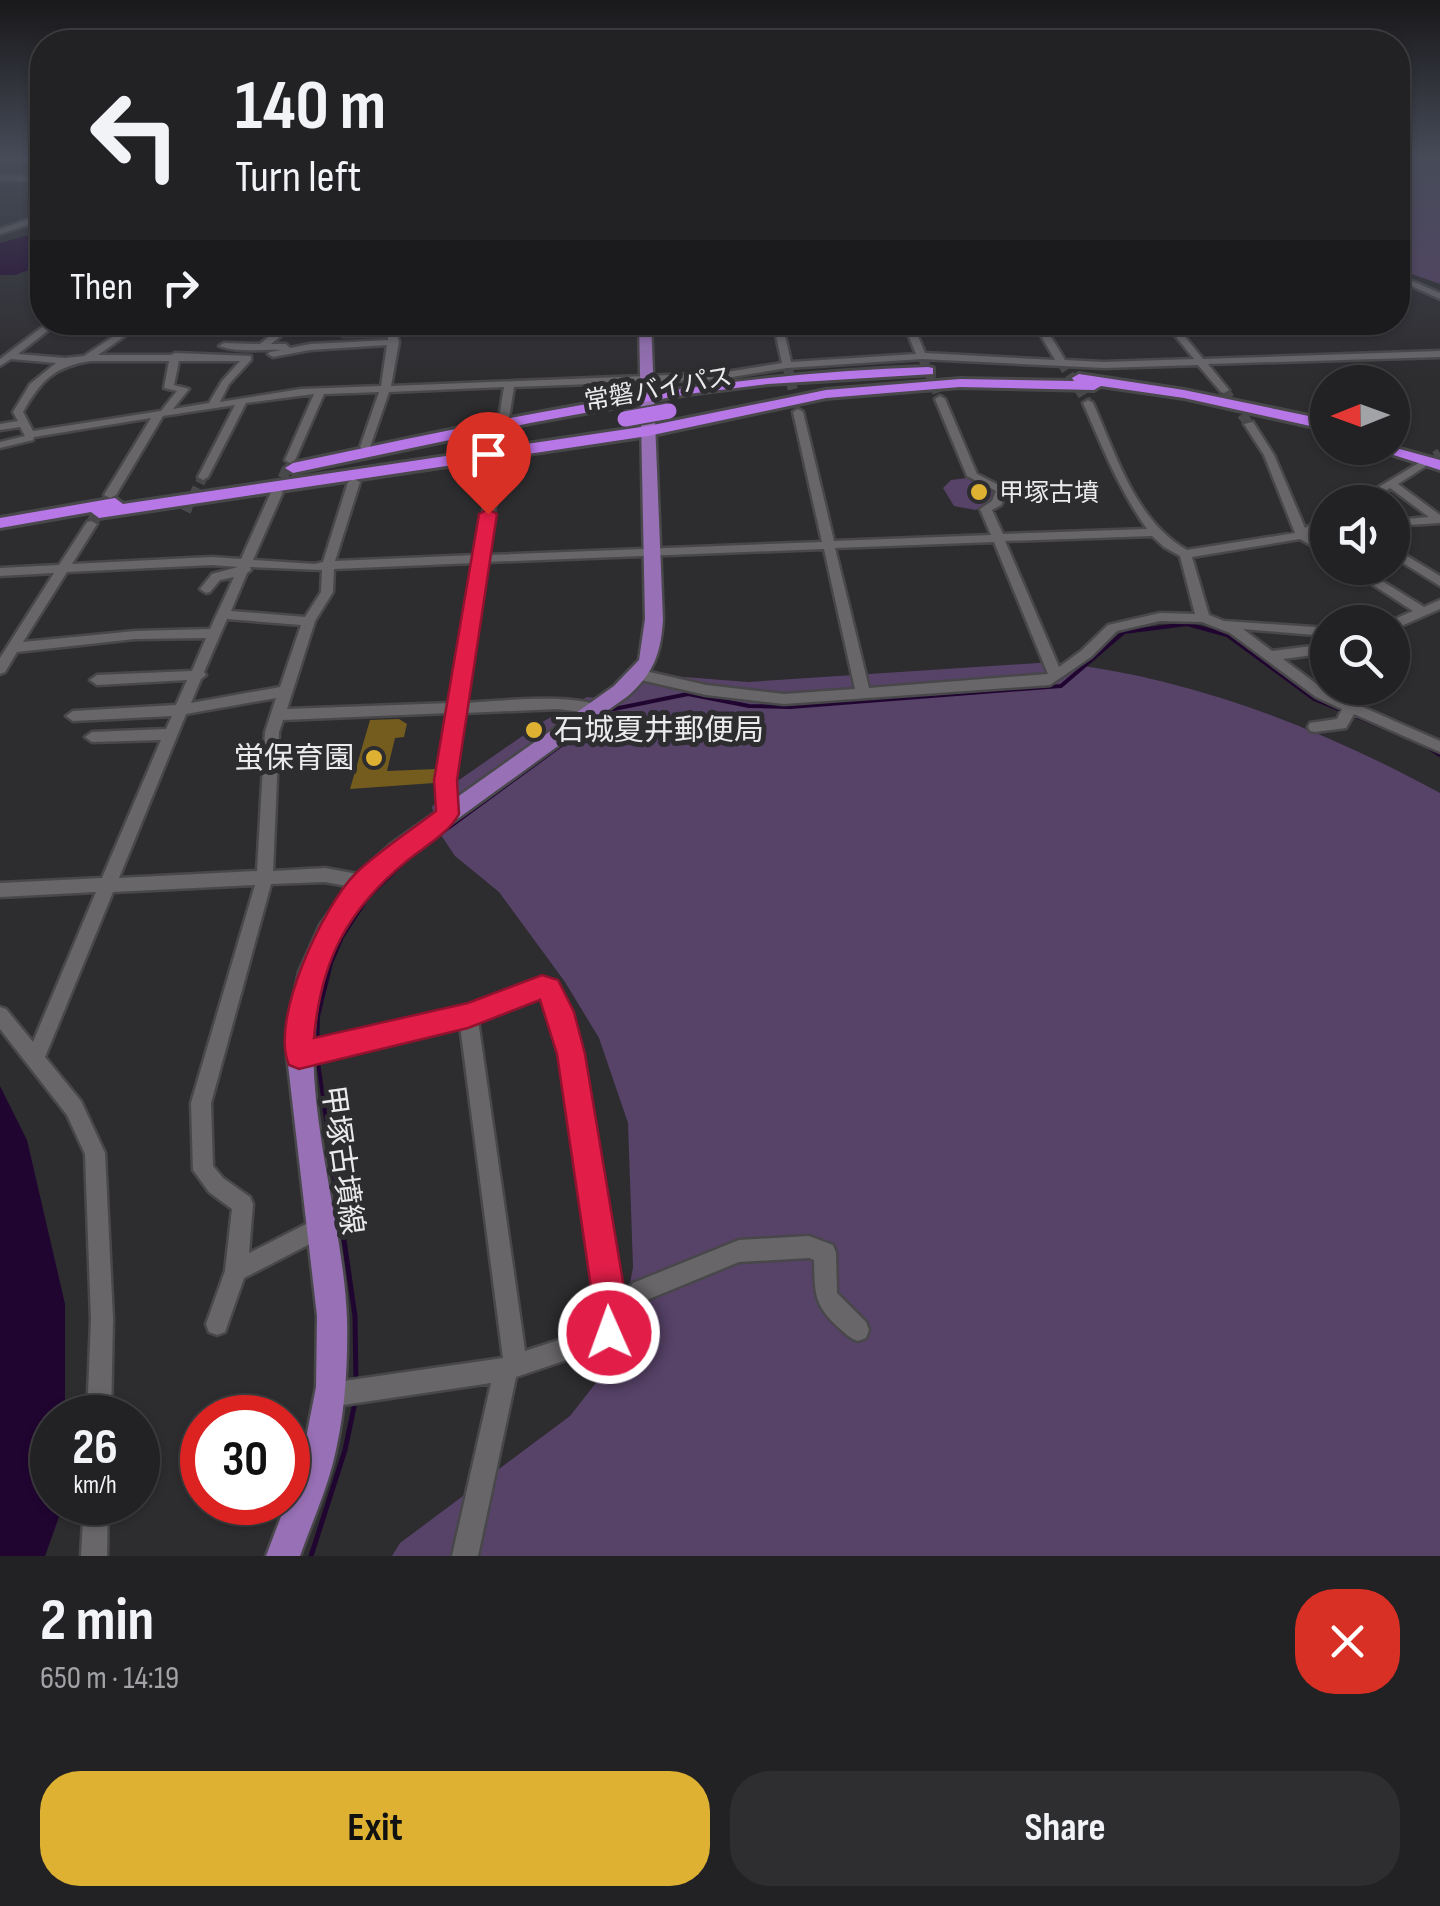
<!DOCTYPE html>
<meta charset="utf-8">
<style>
:root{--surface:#222123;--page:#2e2e30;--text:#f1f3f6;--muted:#a2a3a6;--line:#3f3e41;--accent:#deb133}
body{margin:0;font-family:"Sofia Sans Condensed","Noto Sans JP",sans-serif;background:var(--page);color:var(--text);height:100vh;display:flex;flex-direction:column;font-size:38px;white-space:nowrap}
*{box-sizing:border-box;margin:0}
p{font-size:32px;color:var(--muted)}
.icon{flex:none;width:55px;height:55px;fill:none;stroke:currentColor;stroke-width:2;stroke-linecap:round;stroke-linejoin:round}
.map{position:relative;height:1556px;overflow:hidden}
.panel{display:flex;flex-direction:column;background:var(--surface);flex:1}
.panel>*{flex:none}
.top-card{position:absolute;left:30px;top:30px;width:1380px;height:305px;border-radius:40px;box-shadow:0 2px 8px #0004,0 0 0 2px var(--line);background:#222123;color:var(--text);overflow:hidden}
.needle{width:65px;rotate:269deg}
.controls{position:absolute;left:1310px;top:365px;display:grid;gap:20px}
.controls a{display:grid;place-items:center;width:100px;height:100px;border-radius:50%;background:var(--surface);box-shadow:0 2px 8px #0004,0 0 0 2px var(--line);font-size:50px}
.speed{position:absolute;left:30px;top:1395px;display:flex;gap:20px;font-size:50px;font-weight:700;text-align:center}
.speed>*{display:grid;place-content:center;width:130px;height:130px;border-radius:50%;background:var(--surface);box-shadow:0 2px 8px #0004,0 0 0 2px var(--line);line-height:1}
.speed small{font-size:25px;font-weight:400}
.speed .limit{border:15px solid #d22;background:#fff;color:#111}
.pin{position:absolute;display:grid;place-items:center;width:85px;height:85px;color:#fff;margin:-102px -42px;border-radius:50% 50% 50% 0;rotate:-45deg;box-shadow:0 0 10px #0007}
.pin .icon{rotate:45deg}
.me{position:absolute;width:110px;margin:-55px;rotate:358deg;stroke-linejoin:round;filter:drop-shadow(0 0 8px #0008)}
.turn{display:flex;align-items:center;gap:35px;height:210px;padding:0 40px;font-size:45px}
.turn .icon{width:130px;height:130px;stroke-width:2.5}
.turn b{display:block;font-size:70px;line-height:85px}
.then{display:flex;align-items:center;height:95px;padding:0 40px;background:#0003;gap:20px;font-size:38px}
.round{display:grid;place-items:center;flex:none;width:105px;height:105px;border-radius:40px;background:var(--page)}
.head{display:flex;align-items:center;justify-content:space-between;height:170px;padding:0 40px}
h1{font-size:60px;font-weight:700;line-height:75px}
.button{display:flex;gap:20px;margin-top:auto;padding:20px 40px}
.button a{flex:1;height:115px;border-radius:40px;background:var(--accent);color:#111;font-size:40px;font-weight:700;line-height:115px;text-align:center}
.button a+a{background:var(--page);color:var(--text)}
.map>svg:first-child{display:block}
.green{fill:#574268}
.water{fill:#200531}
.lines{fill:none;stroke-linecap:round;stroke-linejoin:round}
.stream-far1{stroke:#200531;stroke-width:4}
.stream{stroke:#200531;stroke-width:5}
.building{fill:#745c1e}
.minor-tunnel-far1{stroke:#49484b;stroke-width:10;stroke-dasharray:10 5;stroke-linecap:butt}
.minor-tunnel{stroke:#49484b;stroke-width:12;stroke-dasharray:12 6;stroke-linecap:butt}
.minor-casing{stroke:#48474a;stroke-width:5}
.major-casing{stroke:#48474a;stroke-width:5}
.highway-casing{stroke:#48474a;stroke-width:6}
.minor{fill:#686669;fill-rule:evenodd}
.major{fill:#9770b5;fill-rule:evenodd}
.highway{fill:#b777e7;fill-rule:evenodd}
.highway-bridge-casing{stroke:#48474a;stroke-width:19;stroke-linecap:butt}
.highway-bridge{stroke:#b777e7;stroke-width:15}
.route{fill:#e11d48;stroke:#92132f;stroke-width:2.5}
.poi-dot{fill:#deb133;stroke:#2d2c2f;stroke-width:4}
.labels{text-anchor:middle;stroke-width:10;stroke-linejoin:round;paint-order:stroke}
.far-street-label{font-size:25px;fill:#eae9eb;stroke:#2d2c2f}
.far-poi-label{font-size:25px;fill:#eae9eb;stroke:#2d2c2f;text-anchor:start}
.poi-label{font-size:30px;fill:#eae9eb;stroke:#2d2c2f;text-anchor:start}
.street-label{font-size:30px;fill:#eae9eb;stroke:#2d2c2f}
</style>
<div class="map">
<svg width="1440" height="1556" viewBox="0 0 1440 1556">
<rect width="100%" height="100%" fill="#2d2c2f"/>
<path class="green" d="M1398,157H1440V284L1398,269Z
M967,478L997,487V498L976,510L954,506L943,488L951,480Z
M1053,662C1190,677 1319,727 1440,793V1556H392L400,1543L570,1416L617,1356L633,1267L628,1123L599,1038L565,982L499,892L455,856L439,832L432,807L446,789L544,721L587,697L606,699L634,673L748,682Z"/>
<path class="water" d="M42,231V265L15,275H0V243Z
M0,1086L27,1140L65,1304V1417L52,1418V1502L64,1503L45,1556H0Z"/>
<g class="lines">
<path class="stream-far1" d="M1428,747L1440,755
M317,1046L318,1016L331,963L342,937L368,897L410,856L609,710L688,694L749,706L790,707L1061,686L1124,632L1187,624L1227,635L1314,699L1392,731
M317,1055L325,1111"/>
<path class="stream" d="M325,1109L355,1316L356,1383
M311,1556L345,1450L355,1402"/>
</g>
<path class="building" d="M399,719L407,724L406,728L404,737L395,738L387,771L436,769L434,783L350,789L370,720Z"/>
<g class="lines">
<path class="minor-tunnel-far1" d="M922,356L940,399
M1061,362L1088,403
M787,365L798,412
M1224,390L1249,424
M496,464L504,418
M1422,464L1440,453
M277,492L290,460
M100,510L110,495
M186,510L203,477"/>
<path class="minor-tunnel" d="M185,511L187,507
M91,524L102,507"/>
<g class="minor-casing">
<path id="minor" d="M0,176L42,177V181L0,180Z
M39,216H42V220L0,234V229Z
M1398,275L1440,293V299L1398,280Z
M49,322H59L18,354L65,358L84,356L123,330L94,325L93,322L129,326L134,322H145L98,355H171L175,353L251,356V360L229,384L220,402L301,389L381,386L387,345L310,350L273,357L268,354L270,352L281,350C261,349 239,353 219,346L224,343L260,344L286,322H335L312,329L294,325L271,344H286L290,348L310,344L388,340V335L343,336L338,333L343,330L389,329L390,322H398V330L400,332L397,334L399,342L391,386L720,373L782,363L773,322H782L791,362L916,354L903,322H912L925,353L1055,360L1033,322H1042L1065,360L1104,362L1194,359L1164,322H1173L1203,359L1440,351V357L1208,364L1229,390L1224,393L1221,392L1198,365L1104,368L922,359L787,368L720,379L514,387L509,418L504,421L499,418L504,387L389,392L370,447L365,450L360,447L379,392L324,394L295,460L290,463L285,460L314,394L246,403L208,477L203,480L198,477L235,405L163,416L116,495L110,498L104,495L151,418L34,437L33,440L0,448V442L25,436L20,427L0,430V424L18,421L13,412L30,384L56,363L11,359L0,366V359ZM90,361H169L164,388L177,391L161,411L33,431L23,412C41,380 54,367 90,361ZM179,361H240L222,381L209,403L173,409L189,389L174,385Z
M940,396L945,399L977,474L1008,490L1001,505L992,510L1003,534L1147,529C1119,490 1102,446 1083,403L1088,400L1093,403C1116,454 1135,521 1187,550L1295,533L1264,455L1244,424L1253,422L1274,455L1305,528L1328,516V524L1310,535L1328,546V555L1300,539L1192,557L1209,615L1224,621L1328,628V636L1243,629L1272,651L1328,644V653L1283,659L1326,691L1440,741V752L1354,714L1346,728L1315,732L1310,731L1308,727L1310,723L1337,719L1342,709L1316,697L1230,633L1202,622L1160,621L1117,631L1091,657L1050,685L784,704L706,695L641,680L634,675L641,670L706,685L784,694L855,689L824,549L486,562L465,703C496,701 582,692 604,709L597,714L558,709L464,713L454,780L455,814L452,818H442L439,814L438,780L449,713L283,720L279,732L273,871L325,868L363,875L369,877L371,882L369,887L363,889L325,882L271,884L211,1103L213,1166L223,1178L250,1197L253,1204L249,1253L322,1216L329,1220L333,1227L329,1234L244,1278L225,1332L217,1335L209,1332L206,1324L225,1271L232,1209L209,1192L193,1170L191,1103L255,885L113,892L45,1057L81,1101L105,1153L113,1319L111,1418H87L91,1319L85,1154L67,1115L0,1029V1007L6,1009L33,1042L96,892L0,897V883L102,878L161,740L92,742L85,737L92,732L166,729L172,716L73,721L66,716L73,711L176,705L187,680L97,685L90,680L97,675L192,671L206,638L135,639L17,652L5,672L0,674V658L54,573L0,576V568L59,565L87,522L91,521L97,524L72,564L212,557L241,559L271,492L277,489L283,492L253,560L315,564L323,562L348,482L354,479L360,482L335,561L476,555L491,464L496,461L501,464L488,555L822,542L793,412L798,409L803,412L834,541L991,535L980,509L992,501L996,491L967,476L935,399ZM1152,536L1164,547L1180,556L1195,614L1160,613L1108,625L1081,651L1059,667L1005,541ZM994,542L1048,674L869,688L835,548ZM474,563L451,703L287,709L315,621L333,592L334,569ZM212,565L238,567L212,574L200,589L206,593L210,592L220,580L234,577L210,629L135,631L23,642L67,572ZM250,567L322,570L321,592L305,617L231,611L247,573L251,570ZM227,619L301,625L280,687L191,703L201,679L206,675L204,672ZM276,698L265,732L257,871L119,878L186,714Z
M1422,461L1427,464L1426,466L1398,484L1440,515V523L1392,526V520H1395L1429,517L1390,488L1367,502H1354Z
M1407,556L1440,576V586L1403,563L1401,560Z
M1347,568H1361L1424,607L1440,600V609L1392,630V622H1388L1413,611Z
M542,979L554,982L569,1012L578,1042L620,1300L633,1283L739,1240L809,1236L833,1245L836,1253L837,1293L866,1322L869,1330L866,1338L858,1341C849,1338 845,1333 838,1327C813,1304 815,1292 814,1260L809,1258L739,1262L649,1299L614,1344L516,1377L478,1556H452L491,1383L330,1407L322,1403L318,1395L322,1387L330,1383L503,1358L460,1025L299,1065L292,1062L290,1056L292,1050L299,1047L468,1007ZM542,995L551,1013L560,1042L602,1323L599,1327L525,1351L478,1020Z
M84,1502H108L107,1556H81Z"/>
</g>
<g class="major-casing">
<path id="major" d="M0,157H42V160L0,163Z
M639,322H651L663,619C661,653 654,673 628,696C574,734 521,773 467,812C435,835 399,858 372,887C260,1008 342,1177 347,1319C348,1367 345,1416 333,1463C325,1494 311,1525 300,1556H266L301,1464L316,1387L317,1316L287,1056L292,1003L299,972L320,925L355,876L391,844L614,686L639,660L645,619Z"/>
</g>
<g class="highway-casing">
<path id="highway" d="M928,367L933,368V374L768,384L688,394L530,423L293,473L285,468L293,463C504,418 712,373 928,367Z
M1079,374L1184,390L1328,420V430L1184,398L1101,386L1094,390L960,387L826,398L648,436L99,518L91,512L0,528V518L115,498L123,504L648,426L826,390L960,379L1074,381L1072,378Z
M1392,447L1440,460V470L1372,448Z"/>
</g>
<use href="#minor" class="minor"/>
<use href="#major" class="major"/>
<use href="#highway" class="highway"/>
<g class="highway-bridge-casing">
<path id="highway-bridge" d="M625,419L669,411"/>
</g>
<use href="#highway-bridge" class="highway-bridge"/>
</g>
<linearGradient id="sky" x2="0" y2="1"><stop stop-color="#19181a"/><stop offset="0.42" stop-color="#464b58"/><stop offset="1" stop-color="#464b58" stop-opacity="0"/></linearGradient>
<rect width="1440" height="375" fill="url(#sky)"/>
<path class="route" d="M488,509L497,514L457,780L459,814C449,833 424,847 408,860C347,910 321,960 314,1038L468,1003L542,975L558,980L574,1012L585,1054L630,1324L621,1345L609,1350L597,1345L592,1333L596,1322L557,1054L540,1000L468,1028L299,1069L289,1065C269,1020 323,906 356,873C380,850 410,831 436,811L434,780L479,514Z"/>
<g class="poi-dot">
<circle cx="979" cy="492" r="10"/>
<circle cx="534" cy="730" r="10"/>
<circle cx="374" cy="758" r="10"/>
</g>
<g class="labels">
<g class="far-street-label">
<text transform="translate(658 388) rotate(-10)" y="9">常磐バイパス</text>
</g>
<g class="far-poi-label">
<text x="999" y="501">甲塚古墳</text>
</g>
<g class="poi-label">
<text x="554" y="740">石城夏井郵便局</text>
<text x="354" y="768" text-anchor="end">蛍保育園</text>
</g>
<g class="street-label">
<text transform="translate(343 1160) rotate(82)" y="10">甲塚古墳線</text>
</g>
</g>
</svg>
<div class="controls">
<a><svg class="needle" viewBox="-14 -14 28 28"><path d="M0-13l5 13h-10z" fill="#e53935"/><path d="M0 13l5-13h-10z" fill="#a2a3a6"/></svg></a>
<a><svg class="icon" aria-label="sound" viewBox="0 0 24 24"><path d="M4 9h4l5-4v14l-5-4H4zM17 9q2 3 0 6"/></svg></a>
<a><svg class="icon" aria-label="search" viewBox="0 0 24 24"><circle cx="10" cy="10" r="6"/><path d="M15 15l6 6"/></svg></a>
</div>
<div class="speed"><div>26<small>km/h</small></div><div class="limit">30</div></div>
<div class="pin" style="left:488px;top:514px;background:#d93025"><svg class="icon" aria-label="arrive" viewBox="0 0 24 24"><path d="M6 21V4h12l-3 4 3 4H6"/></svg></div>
<svg class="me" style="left:609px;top:1333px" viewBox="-20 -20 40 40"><circle r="17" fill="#e11d48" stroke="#fff" stroke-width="3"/><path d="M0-11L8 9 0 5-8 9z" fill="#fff"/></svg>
<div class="top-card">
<div class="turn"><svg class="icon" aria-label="left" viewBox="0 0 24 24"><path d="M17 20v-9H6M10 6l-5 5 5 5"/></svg><div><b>140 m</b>Turn left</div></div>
<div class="then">Then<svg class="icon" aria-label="right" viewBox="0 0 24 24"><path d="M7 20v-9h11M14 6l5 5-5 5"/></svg></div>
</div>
</div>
<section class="panel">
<div class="head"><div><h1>2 min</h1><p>650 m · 14:19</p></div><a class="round" style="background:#d93025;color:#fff"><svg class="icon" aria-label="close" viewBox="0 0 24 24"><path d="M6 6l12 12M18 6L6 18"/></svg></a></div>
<div class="button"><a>Exit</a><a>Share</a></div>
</section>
